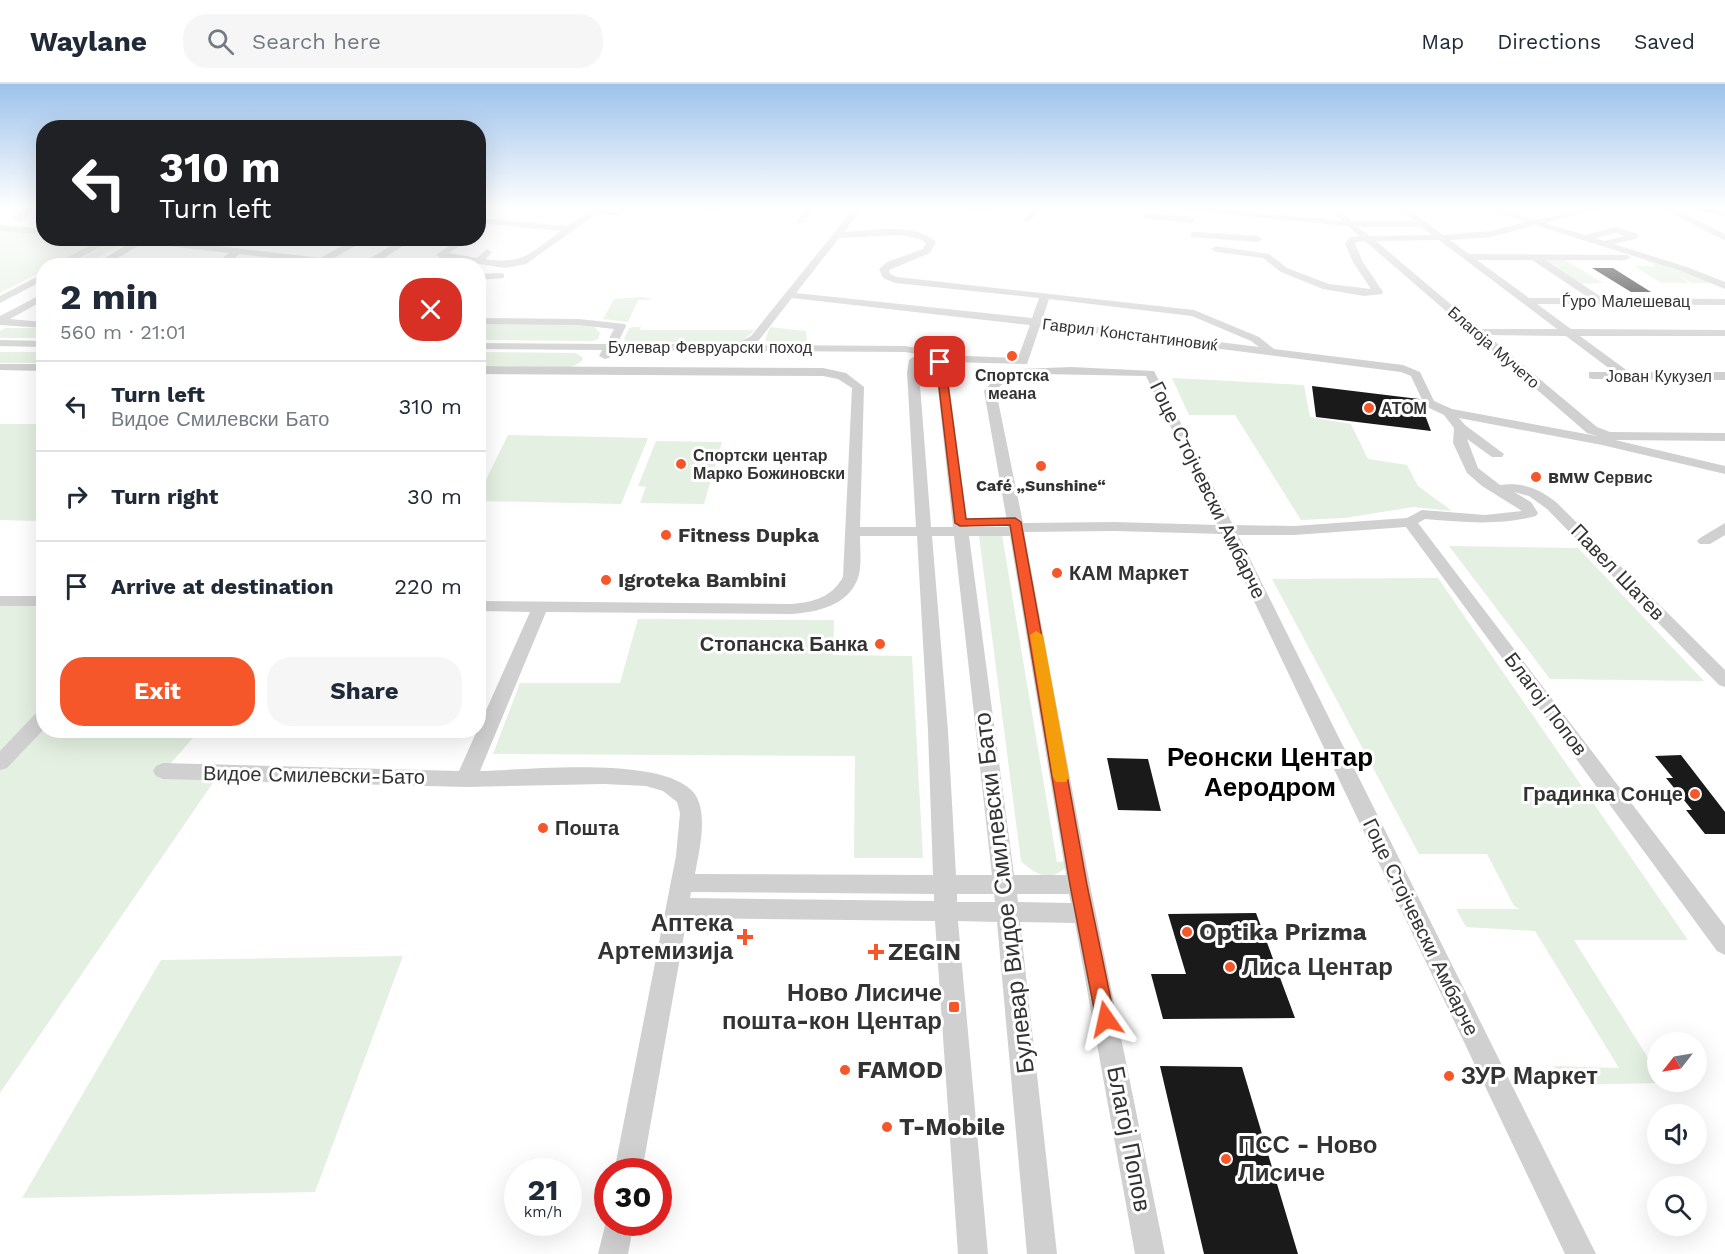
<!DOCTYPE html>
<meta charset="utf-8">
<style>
:root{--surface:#fff;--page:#f6f6f7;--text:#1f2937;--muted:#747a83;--line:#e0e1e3;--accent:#f5572a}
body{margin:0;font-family:"Work Sans",sans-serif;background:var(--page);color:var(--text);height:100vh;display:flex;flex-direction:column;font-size:22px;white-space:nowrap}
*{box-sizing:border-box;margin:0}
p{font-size:20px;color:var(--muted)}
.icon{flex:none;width:33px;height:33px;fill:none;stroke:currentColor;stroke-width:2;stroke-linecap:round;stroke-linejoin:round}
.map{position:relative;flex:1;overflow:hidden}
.details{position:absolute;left:36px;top:174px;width:450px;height:480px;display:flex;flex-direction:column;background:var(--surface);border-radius:24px;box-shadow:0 6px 24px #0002}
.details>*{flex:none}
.guide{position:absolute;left:36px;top:36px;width:450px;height:126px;border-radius:24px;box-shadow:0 6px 24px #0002;background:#202124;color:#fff;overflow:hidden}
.needle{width:39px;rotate:239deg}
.fabs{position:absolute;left:1647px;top:948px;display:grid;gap:12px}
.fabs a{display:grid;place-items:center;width:60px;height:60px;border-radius:50%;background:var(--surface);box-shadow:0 6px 24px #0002;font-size:30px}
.speed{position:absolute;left:504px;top:1074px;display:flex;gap:12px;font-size:30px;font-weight:700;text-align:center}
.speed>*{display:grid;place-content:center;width:78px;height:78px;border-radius:50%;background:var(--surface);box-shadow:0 6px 24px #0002;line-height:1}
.speed small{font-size:15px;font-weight:400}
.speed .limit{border:9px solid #d22;background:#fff;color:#111}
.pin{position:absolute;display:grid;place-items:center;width:51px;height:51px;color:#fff;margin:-26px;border-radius:12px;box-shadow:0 3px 9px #0006}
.me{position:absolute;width:66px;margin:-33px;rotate:349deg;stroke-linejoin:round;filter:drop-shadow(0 0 4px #0008)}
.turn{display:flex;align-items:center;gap:21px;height:126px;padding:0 24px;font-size:27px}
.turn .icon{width:78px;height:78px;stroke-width:2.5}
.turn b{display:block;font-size:42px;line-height:51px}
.round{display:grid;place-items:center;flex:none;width:63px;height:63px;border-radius:24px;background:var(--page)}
.summary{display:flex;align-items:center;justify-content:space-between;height:102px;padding:0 24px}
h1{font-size:36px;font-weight:700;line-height:45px}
.button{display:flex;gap:12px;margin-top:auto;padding:12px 24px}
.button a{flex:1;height:69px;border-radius:24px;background:var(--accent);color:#fff;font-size:24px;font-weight:700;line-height:69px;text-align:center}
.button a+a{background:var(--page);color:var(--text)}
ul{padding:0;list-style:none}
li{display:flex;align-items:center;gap:18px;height:90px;padding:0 24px;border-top:2px solid var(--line)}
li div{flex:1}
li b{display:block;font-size:22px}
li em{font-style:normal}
header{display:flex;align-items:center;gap:36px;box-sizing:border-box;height:84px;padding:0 30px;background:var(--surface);border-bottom:2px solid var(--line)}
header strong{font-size:28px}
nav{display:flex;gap:33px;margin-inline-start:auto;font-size:21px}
.search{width:420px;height:54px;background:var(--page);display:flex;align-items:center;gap:15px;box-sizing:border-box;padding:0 21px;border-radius:24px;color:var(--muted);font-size:22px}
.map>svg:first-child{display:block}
.green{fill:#e4f0e1}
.building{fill:#1a1a1a}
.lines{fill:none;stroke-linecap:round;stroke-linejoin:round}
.minor{fill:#d0d0d0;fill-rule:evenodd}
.route{fill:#f5572a;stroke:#9f391b;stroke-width:1.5}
.slow{fill:#f59e0b}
.poi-dot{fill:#f5572a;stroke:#fff;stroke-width:2}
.labels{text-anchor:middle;stroke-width:6;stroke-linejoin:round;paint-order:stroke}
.far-street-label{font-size:16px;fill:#333;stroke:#fff}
.far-poi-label{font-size:16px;font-weight:bold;fill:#333;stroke:#fff;text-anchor:start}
.street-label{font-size:20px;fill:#333;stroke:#fff}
.poi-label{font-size:20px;font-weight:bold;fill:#333;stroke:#fff;text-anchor:start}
.near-street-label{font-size:24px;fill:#333;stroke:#fff}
.near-poi-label{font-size:24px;font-weight:bold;fill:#333;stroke:#fff;text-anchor:start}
.district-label{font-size:26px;font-weight:bold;fill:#000;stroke:#fff}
</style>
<header>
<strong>Waylane</strong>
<div class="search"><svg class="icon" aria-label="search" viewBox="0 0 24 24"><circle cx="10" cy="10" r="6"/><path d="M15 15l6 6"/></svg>Search here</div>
<nav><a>Map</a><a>Directions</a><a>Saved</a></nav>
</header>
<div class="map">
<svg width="1725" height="1170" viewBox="0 0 1725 1170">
<rect width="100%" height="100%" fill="#fff"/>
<path class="green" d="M0,144L43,149L44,154H93L101,157L54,181L44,182L43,187L0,209Z
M121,156H135C129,161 124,159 118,162C98,172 92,181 69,182L111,157Z
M1541,174H1562L1603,199L1577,200Z
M1609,174L1645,175L1715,199H1692L1678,191L1689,199H1661L1634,182H1655L1644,175H1620L1623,178Z
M643,213L654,216H638L628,238L603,235L614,215Z
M479,237L573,238L594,242L600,249L598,255L593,257L479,256Z
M634,243H641L640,246H755L741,258H626L624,255L629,244Z
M770,243L806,247L807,259H770L765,256Z
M5,244H43V254H0V247Z
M0,268H43V279H0Z
M479,268L576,269L583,274L581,278L571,283L479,282Z
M1172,294L1304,301L1310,333L1351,340L1368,375L1407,381L1418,402L1452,427L1413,423L1345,434L1301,436L1235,331H1189Z
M0,340H43V432L38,437L0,436Z
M508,351L648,354L621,420L479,417V410Z
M656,357L722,358L704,420L640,419L646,403L638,402Z
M1002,451L1057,778L1070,777C1056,799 1038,794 1021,777L979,452Z
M1449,462L1578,464L1704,597L1550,595Z
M1438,494L1688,856H1574L1657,988L1658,998L1664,999L1564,1001L1554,982L1619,984L1535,847L1466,843L1456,825H1520L1514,822L1487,770H1419L1272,495Z
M0,521L43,522L44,646L199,647L164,687L219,690L0,1009Z
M638,535L834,536L833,571L912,572L923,774H854L855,672L493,670L520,599H620Z
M403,872L315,1108L22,1114L161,876Z"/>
<path class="building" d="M1592,184H1613L1651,208H1631Z
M1312,302L1419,315L1431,347L1316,333Z
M1681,671L1725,728V750H1705L1686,726H1692L1666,694H1673L1655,672Z
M1107,674L1148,675L1161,727L1118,726Z
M1256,829L1295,934L1163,935L1151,890H1186L1168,830Z
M1160,982L1242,983L1298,1170H1204Z"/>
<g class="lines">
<path class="minor" d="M27,123H36L20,137H14V133Z
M595,123L617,125L633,123L618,131L596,130L526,180L505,184L441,174L436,171L459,155L464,158L462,160L449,169L477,174L487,165L492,168L486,175C525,181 531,168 561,147L478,139V134L568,142Z
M685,123H712L723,126L719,128Z
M808,123H816L803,139H797L796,137Z
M855,123H863L844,148C871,147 914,138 936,158L930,169L889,186L890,190L897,193L1194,226L1259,253L1274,265L1403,281L1420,288L1434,317L1452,325L1597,352L1587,349L1365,157L1356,158L1355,160L1363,178L1383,208L1382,210L1364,212L1323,205L1281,188L1263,174L1216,168L1211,165L1216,162L1269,170L1287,184L1329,200L1371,205L1353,178L1345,160L1350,153L1359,152L1348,142L1173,125L1169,123H1197L1342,137L1330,123H1338L1352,137H1414L1396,123H1405L1443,151L1491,147L1526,138L1482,123H1494L1536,136L1594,123H1672L1725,150V156L1722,155L1664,125H1615L1579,129L1545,139L1585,151L1616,143L1638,150V154L1614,160L1687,183L1725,198V205L1681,187L1535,141L1491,153L1450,156L1469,170L1628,171L1630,173L1625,176H1545L1603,214L1725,215V221L1537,220L1571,245L1725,246V252H1580L1629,288H1725V296L1593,295L1589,294V288H1614L1566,252L1487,251L1597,343L1610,348L1725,349V357L1615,356L1725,382V390L1602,361L1459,334L1465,341L1504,370L1502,373H1492L1467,355L1478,384L1500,401C1523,398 1540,405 1557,419L1725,586V603L1719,601L1547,425L1529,412L1514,408L1531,418L1538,429L1536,432C1498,442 1463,438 1425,435L1418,439L1725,842V871L1717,867L1406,443L1294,451H1238L1596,1170H1565L1222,450L1114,447L1024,448L1090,801L1165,1170H1135L1075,839L1020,838L1057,1170H1027L997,838L958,837L988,1170H958L935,837L687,834L642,1088H614L676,772L680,729L677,718L663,707L646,702L604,700L466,703L163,695L156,692L153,687L156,682L163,679L459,687L530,528L478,527V517L792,520C814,518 832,513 843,493L852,304L838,295L823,292L478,290V282L823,284L846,289L864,303L860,443H916L907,288L909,276L918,270L905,268L614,266L609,274L605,275L599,272L602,266L478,265V259L606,260L614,245L579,241L478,240V234L579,235L625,240L626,242L617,260H736L751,252ZM1358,143H1421L1432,151L1370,152ZM1616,149L1625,152L1604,157L1595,154ZM900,151L920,155L926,159L923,165L887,178L879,185L883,194L895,199L1039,214L1032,234L796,209L839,154ZM1439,156L1557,245H1480L1376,157ZM1477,176H1532L1589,214H1529ZM792,214L1030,241L1018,274L940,271L936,270L935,267L905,262L752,261L759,256ZM1049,215L1192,232L1251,257L1259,263L1042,236ZM1040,242L1401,288L1411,292L1425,322L1444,331L1454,344L1453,359L1467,389L1482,402L1522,427L1485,431L1422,426L1407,434L1294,442L1233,441L1154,287L1071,283L1020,285L996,293L984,307L1008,443H968L946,278L1027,280ZM925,276L935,277L953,443H931L919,288L920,278ZM1040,290L1146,292L1218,441L1114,438L1023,439L996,307C1007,292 1023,292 1040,290ZM860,452H917L928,647L933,791L695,790C699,767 709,729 694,709C664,671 526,686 480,687L546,528L792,530C817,528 848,522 858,494C862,483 860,465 860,452ZM932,452H954L992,791H956L948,647ZM969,452H1010L1066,791H1014ZM691,808L934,810V817L690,814ZM957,810H994L995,818H957ZM1017,810H1069L1071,819L1018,818Z
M950,123H997L986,128L954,125Z
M1033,123H1041L1031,137H1025L1024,135Z
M1687,123L1725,126V132L1691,125Z
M1147,129L1191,133L1195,136L1191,139L1144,134L1143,132Z
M0,141L44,145V151L0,147Z
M1194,148L1258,152L1262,155L1258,158L1191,153V149Z
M103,154H151L320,174L357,154H369L332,175L362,179L404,154H415L372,182H339L240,170L223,182H212L229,169L143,159L104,182H92L131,158L112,157L64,182H52Z
M44,189V196L0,219V212Z
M501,189L504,190V194L478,196V190Z
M44,209V216L10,235L44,238V244L0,241V232Z
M0,256L44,257V263L0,262Z
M0,280H44V287L0,286Z
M1725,439V451L1710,460H1700L1697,457L1700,454Z
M0,512H44V522H0Z
M44,626V645L7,684L0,686V667L37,628Z
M608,1130V1138H634L628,1170H598Z"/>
</g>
<linearGradient id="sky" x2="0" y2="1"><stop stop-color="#9dc2ec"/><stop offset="0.43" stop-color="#fff"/><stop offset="1" stop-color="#fff" stop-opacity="0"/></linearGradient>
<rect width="1725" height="287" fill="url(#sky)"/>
<path class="route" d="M940,275L945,278L966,435L1015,434L1021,438L1087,801L1115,935L1112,941L1106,944L1099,941L1096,935L1070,801L1010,441L960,442L955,439L936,278Z"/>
<path class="slow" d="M1036,547L1043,551L1069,693L1066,698H1056L1053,693L1030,551Z"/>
<g class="poi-dot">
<circle cx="1012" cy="272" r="6"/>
<circle cx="1369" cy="324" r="6"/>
<circle cx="681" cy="380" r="6"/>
<circle cx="1041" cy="382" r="6"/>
<circle cx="1536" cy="393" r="6"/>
<circle cx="666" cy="451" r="6"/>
<circle cx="1057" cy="489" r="6"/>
<circle cx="606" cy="496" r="6"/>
<circle cx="880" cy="560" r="6"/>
<circle cx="1695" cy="710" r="6"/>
<circle cx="543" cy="744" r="6"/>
<circle cx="1187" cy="848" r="6"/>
<path d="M742 844h6v6h6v6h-6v6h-6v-6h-6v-6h6z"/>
<path d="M873 859h6v6h6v6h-6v6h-6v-6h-6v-6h6z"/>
<circle cx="1230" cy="883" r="6"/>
<rect x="948" y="917" width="12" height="12" rx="3"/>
<circle cx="845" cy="986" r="6"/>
<circle cx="1449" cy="992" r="6"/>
<circle cx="887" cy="1043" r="6"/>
<circle cx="1226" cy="1075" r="6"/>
</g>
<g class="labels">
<g class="far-street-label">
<text x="1626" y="223">Ѓуро Малешевац</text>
<text transform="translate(1130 250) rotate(7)" y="6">Гаврил Константиновиќ</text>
<text x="710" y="269">Булевар Февруарски поход</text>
<text transform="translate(1494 263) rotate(41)" y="6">Благоја Мучето</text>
<text x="1659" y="298">Јован Кукузел</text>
</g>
<g class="far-poi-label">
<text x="1012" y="297" text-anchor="middle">Спортска<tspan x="1012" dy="18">меана</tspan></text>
<text x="1381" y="330">АТОМ</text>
<text x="693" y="377">Спортски центар<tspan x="693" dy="18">Марко Божиновски</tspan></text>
<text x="1548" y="399">BMW Сервис</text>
<text x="1041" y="407" text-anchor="middle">Café „Sunshine“</text>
</g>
<g class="street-label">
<text transform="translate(1208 406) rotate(64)" y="7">Гоце Стојчевски Амбарче</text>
<text transform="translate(1618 488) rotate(46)" y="7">Павел Шатев</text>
<text transform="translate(1546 620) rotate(53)" y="7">Благој Попов</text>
<text transform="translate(314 691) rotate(1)" y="7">Видое Смилевски-Бато</text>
<text transform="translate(1421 843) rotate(64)" y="7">Гоце Стојчевски Амбарче</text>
</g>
<g class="poi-label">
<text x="678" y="458">Fitness Dupka</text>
<text x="1069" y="496">КАМ Маркет</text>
<text x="618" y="503">Igroteka Bambini</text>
<text x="868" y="567" text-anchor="end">Стопанска Банка</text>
<text x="1683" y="717" text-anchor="end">Градинка Сонце</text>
<text x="555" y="751">Пошта</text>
</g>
<g class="near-street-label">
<text transform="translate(1004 809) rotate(-97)" y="8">Булевар Видое Смилевски Бато</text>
<text transform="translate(1129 1055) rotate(79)" y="8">Благој Попов</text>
</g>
<g class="near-poi-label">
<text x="733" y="847" text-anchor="end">Аптека<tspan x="733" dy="28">Артемизија</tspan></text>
<text x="1199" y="856">Optika Prizma</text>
<text x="888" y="876">ZEGIN</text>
<text x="1242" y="891">Лиса Центар</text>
<text x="942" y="917" text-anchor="end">Ново Лисиче<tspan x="942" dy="28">пошта-кон Центар</tspan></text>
<text x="857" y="994">FAMOD</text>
<text x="1461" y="1000">ЗУР Маркет</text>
<text x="899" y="1051">T-Mobile</text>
<text x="1238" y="1069">ПСС - Ново<tspan x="1238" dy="28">Лисиче</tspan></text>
</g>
<g class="district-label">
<text x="1270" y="682">Реонски Центар<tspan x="1270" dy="30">Аеродром</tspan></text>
</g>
</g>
</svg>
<div class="fabs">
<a><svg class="needle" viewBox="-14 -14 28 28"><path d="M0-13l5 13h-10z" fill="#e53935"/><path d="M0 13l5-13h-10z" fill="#747a83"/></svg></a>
<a><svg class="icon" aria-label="sound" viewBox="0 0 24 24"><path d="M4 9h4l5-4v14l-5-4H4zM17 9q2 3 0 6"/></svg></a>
<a><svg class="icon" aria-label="search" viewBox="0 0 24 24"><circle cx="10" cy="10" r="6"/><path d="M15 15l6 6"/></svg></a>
</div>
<div class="speed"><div>21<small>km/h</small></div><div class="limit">30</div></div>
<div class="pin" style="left:940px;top:278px;background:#d93025"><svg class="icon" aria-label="arrive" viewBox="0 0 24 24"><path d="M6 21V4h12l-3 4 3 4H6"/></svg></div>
<svg class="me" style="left:1106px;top:935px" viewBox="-20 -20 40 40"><path d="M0-17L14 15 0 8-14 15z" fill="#f5572a" stroke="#fff" stroke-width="4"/></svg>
<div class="guide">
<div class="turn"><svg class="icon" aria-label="left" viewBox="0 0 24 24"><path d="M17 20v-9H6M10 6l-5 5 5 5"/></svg><div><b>310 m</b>Turn left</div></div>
</div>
<section class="details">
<div class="summary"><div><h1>2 min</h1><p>560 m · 21:01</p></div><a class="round" style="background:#d93025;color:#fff"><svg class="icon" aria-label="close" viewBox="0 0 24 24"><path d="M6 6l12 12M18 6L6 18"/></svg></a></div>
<ul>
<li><svg class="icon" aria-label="left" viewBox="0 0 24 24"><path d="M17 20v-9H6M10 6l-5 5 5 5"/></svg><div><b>Turn left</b><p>Видое Смилевски Бато</p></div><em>310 m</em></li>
<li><svg class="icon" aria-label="right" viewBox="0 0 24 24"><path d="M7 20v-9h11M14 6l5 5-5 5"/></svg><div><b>Turn right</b></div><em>30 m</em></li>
<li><svg class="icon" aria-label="arrive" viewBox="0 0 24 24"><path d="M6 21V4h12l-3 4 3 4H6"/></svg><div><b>Arrive at destination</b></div><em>220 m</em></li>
</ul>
<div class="button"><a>Exit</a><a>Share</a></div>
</section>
</div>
